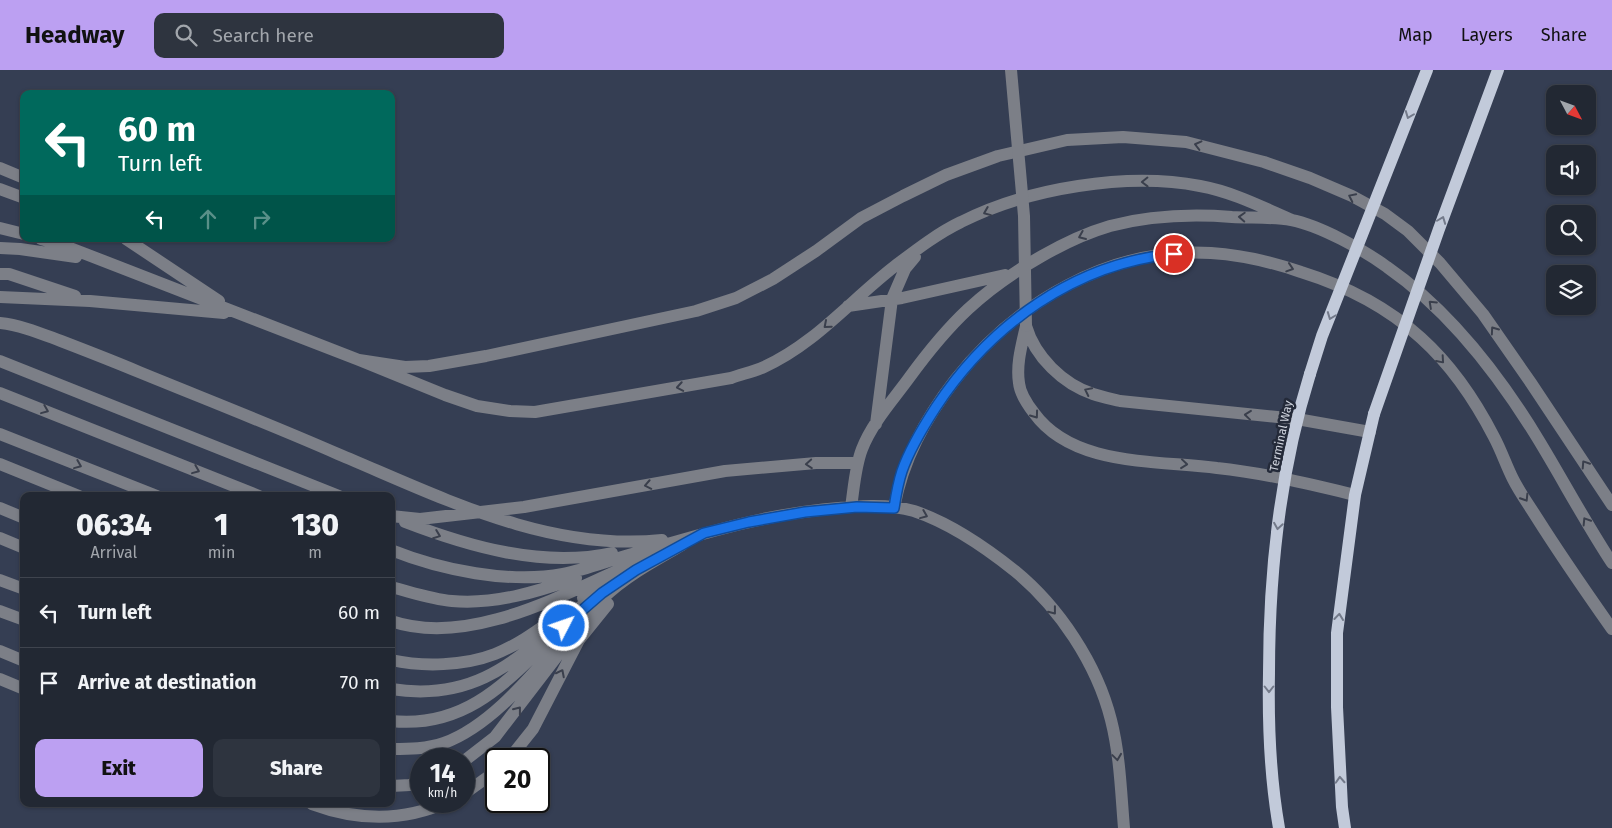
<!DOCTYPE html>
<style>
:root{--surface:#222833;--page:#2e343f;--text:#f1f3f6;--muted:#a2a6ac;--line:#3f444e;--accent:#bca0f2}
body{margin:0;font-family:"Fira Sans",sans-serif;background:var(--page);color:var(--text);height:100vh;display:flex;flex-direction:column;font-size:19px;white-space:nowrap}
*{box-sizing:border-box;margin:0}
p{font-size:16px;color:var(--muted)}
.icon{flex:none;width:28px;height:28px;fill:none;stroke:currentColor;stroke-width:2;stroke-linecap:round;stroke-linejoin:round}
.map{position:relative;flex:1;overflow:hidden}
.details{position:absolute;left:20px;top:422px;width:375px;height:315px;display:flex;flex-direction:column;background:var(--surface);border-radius:10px;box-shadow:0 1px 4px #0004,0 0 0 1px var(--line)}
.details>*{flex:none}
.hud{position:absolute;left:20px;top:20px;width:375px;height:152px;border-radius:10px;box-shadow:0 1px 4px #0004,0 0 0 1px var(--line);background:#00695c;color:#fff;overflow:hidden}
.needle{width:32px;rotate:131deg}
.controls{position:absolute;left:1546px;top:15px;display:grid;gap:10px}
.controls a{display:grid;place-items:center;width:50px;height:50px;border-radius:10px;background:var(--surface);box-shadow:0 1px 4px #0004,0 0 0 1px var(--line);font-size:25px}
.speed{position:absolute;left:410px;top:678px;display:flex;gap:10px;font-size:25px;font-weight:700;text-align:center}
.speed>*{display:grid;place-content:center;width:65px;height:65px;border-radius:50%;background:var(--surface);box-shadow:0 1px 4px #0004,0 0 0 1px var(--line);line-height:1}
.speed small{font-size:12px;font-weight:400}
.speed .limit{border:2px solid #111;border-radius:8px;background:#fff;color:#111}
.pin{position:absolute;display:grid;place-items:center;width:42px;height:42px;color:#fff;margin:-21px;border:2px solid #fff;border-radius:50%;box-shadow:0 1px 5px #0007}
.me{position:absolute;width:55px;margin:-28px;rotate:49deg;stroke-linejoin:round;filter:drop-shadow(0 0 4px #0008)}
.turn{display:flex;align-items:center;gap:18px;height:105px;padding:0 15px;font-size:22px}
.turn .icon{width:65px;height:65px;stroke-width:2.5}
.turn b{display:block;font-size:35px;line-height:42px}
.lanes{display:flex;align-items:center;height:48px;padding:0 15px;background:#0003;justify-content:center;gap:25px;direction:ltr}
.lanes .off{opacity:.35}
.eta{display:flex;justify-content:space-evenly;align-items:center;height:85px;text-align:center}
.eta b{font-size:30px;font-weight:800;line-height:35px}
.button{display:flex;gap:10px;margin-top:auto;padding:10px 15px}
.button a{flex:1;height:58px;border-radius:10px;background:var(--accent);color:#111;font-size:20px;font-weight:800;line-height:58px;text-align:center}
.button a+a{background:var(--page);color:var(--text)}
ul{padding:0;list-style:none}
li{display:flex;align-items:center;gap:15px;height:70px;padding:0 15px;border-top:1px solid var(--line)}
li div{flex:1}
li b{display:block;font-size:19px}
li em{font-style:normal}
header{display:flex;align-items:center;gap:30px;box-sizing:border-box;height:70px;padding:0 25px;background:var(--accent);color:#111}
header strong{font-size:24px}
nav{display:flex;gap:28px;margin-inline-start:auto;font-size:18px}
.search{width:350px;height:45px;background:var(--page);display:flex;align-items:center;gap:12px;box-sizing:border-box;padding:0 18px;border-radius:10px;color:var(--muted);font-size:19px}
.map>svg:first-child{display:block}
.built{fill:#353e53;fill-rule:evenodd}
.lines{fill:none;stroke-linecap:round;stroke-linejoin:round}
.minor{stroke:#7c7f87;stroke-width:12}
.major{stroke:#c2cada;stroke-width:12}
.minor-bridge{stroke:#7c7f87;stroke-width:12}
.major-bridge{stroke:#c2cada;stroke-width:12}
.oneway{stroke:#737a8a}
.oneway2{stroke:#3a3f4c}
.route-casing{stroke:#114b97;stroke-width:12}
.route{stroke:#1a73e8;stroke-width:9}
.labels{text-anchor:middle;stroke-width:5;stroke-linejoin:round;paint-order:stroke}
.street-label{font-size:12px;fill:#d2d6e0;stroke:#242a39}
</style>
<header>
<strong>Headway</strong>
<div class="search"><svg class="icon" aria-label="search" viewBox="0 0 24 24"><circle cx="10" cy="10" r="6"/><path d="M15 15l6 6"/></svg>Search here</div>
<nav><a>Map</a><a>Layers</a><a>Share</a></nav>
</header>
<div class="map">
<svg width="1612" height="758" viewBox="0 0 1612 758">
<rect width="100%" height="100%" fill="#2e3544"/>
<path class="built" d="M0,0H1612V758H0ZM24,24H391V169H24ZM1555,24H1588V56H1555ZM1555,84H1588V116H1555ZM1555,144H1588V176H1555ZM1555,204H1588V236H1555ZM24,426H391V734H24ZM421,689H464V731H421ZM496,689H539V731H496Z"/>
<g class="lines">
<path class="minor" d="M0,98L24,108
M0,119L24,128
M0,158L24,164
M41,169L65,176L359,290L445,325L477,336L510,341L535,342L731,308C742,304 753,302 764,297C815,274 851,230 895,196C916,180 938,163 961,152C1028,118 1127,102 1200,116C1233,122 1262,137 1292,150
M126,169L219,231
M0,178L20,179L76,187
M0,204H9L75,226
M0,227L90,231L224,243
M848,236L902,228L1005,205
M0,253C21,255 42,264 61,271C87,281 113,291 139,302C205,329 272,355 338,384C441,427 547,482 662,470
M1026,256C1022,274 1016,294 1019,313C1020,324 1027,334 1034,343C1073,397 1157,390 1217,398C1264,403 1309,414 1355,425
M1026,256C1035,287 1063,314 1093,324C1102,327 1112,329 1120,331L1297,349L1370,362
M359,290L405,297L429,296L486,286L696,241L736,228L773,209L816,181L861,148L903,126L946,105L998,86L1067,70L1123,67L1186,72L1264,92L1310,108L1352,126L1385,144L1408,161L1440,193L1483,244L1531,313L1612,435
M0,291L339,426
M0,323L259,426
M876,354L892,229L905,199L915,187
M0,364L157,426
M0,394L79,426
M851,437C854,418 855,397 862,379C872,353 893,330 909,308C949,253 982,220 1042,186C1063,174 1086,163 1110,156C1148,146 1193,144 1232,147C1252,148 1272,147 1291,150C1319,155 1364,180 1387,197C1449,240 1499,305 1538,369C1563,410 1585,452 1612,493
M0,438L24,448
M894,438C903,389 925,349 955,310C1015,233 1111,176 1211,183C1242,185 1272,192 1301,202C1346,216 1387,237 1421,268C1451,295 1476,332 1494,367C1501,380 1506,395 1513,409C1520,423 1529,435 1537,448C1561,486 1586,522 1612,559
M391,446L420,449L524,437L725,401L816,393H858
M405,452C470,477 543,498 612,483
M0,468L24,478
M391,480C441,500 509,514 563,504C583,500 602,493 622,487C687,469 752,447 819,440C849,437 884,432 914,441C950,453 985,477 1015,501C1059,537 1097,594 1111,650C1120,685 1121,723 1124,758
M0,510L24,519
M391,517C411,522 431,529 452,531C493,535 537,522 576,508
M583,528L622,502
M0,541L24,550
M391,551C473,579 572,519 646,488
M0,581L24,591
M391,590C423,597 464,596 495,584C518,575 538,560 558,546
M0,609L24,619
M391,619C486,634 526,578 593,527
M391,651C468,659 509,609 559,561
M391,679C409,679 427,679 444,673C505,651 555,572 603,528C626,506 654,491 682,475
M509,689L533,659L579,570L608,534
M464,691L495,667L561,581
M391,716L410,715L421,711
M464,724L496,701
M312,734C358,751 404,752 449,731"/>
<path class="major" d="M1279,758C1270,707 1268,655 1269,603C1269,503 1280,400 1310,304
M1345,758L1342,737L1337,637V563L1355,425L1374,344"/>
<path class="minor-bridge" d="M1011,0L1024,146L1026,256"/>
<path class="major-bridge" d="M1310,304L1322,266L1427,0
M1374,344L1439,159L1498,0"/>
</g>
<defs><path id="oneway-chevron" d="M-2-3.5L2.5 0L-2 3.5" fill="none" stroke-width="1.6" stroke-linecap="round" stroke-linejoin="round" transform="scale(1.25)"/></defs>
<g class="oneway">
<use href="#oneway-chevron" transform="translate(1409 45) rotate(111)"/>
<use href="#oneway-chevron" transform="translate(1442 150) rotate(-69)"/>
<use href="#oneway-chevron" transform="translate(1331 246) rotate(111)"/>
<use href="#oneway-chevron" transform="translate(1278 456) rotate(99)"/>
<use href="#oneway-chevron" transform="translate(1339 547) rotate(-84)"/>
<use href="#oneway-chevron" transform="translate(1269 619) rotate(90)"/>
<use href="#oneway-chevron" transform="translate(1340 710) rotate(-93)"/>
</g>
<g class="oneway2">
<use href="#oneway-chevron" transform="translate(1198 75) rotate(-166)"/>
<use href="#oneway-chevron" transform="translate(1145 112) rotate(179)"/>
<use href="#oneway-chevron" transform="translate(1352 127) rotate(-154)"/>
<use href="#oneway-chevron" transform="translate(987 142) rotate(158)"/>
<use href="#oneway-chevron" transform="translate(1242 147) rotate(-177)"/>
<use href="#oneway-chevron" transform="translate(1082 166) rotate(157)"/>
<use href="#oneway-chevron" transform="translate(1290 198) rotate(18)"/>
<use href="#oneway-chevron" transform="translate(1432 234) rotate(-137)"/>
<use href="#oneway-chevron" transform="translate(827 255) rotate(139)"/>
<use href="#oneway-chevron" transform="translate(1494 260) rotate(-125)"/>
<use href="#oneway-chevron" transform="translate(1441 290) rotate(49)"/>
<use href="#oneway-chevron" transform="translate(680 317) rotate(170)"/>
<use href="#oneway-chevron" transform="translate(1088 321) rotate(-154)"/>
<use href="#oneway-chevron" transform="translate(45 340) rotate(22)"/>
<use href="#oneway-chevron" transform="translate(1035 345) rotate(54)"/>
<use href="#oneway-chevron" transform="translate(1248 345) rotate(-174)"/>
<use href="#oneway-chevron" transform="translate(809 394) rotate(176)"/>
<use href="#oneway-chevron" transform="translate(1184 394) rotate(6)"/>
<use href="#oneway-chevron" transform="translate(1585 394) rotate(-123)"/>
<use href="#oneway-chevron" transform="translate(78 395) rotate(22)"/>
<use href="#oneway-chevron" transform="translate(196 400) rotate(22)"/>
<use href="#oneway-chevron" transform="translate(648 415) rotate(169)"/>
<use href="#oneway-chevron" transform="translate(1525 428) rotate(58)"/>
<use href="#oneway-chevron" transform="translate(924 445) rotate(22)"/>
<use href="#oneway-chevron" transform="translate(1586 451) rotate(-122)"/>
<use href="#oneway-chevron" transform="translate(437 465) rotate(21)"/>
<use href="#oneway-chevron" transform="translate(1053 541) rotate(52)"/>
<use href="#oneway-chevron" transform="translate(561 603) rotate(-63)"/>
<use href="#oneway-chevron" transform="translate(518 640) rotate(-52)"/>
<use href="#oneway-chevron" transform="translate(1117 687) rotate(82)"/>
</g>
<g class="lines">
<g class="route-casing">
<path id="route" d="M564,556L602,523L636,500L704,463L749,452L805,442L857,437L894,438C896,425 898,413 902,401C910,378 923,357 936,337C990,255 1075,193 1174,184"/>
</g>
<use href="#route" class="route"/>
</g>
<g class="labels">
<g class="street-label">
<text transform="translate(1281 366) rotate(-78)" y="4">Terminal Way</text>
</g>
</g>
</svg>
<div class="controls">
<a><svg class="needle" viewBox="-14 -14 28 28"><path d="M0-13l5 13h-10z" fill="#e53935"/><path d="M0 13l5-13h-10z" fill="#a2a6ac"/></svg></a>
<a><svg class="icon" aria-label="sound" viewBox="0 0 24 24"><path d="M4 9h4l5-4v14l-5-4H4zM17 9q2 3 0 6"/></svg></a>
<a><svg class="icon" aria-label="search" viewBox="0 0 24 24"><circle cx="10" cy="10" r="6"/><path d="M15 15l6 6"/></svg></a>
<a><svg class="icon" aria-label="layers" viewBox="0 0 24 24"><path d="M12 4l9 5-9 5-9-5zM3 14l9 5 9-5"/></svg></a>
</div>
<div class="speed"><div>14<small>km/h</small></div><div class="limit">20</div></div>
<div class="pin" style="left:1174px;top:184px;background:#d93025"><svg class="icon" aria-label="arrive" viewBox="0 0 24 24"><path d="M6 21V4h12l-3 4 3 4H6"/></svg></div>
<svg class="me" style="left:564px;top:556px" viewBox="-20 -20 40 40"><circle r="17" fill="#1a73e8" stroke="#fff" stroke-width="3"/><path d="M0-11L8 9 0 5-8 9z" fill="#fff"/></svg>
<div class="hud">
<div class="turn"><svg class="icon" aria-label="left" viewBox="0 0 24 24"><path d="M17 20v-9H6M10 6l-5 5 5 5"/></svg><div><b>60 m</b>Turn left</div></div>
<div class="lanes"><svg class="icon" aria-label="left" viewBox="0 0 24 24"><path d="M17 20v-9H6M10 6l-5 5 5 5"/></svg><svg class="icon off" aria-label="ahead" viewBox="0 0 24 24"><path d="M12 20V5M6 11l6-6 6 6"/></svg><svg class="icon off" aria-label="right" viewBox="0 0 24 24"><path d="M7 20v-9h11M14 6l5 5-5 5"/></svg></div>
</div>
<section class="details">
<div class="eta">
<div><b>06:34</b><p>Arrival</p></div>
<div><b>1</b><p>min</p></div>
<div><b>130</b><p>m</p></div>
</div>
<ul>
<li><svg class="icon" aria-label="left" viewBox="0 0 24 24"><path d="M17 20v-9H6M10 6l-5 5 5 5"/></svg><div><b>Turn left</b></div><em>60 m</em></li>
<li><svg class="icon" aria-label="arrive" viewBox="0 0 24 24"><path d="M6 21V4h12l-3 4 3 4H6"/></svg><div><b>Arrive at destination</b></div><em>70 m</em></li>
</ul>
<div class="button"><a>Exit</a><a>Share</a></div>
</section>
</div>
